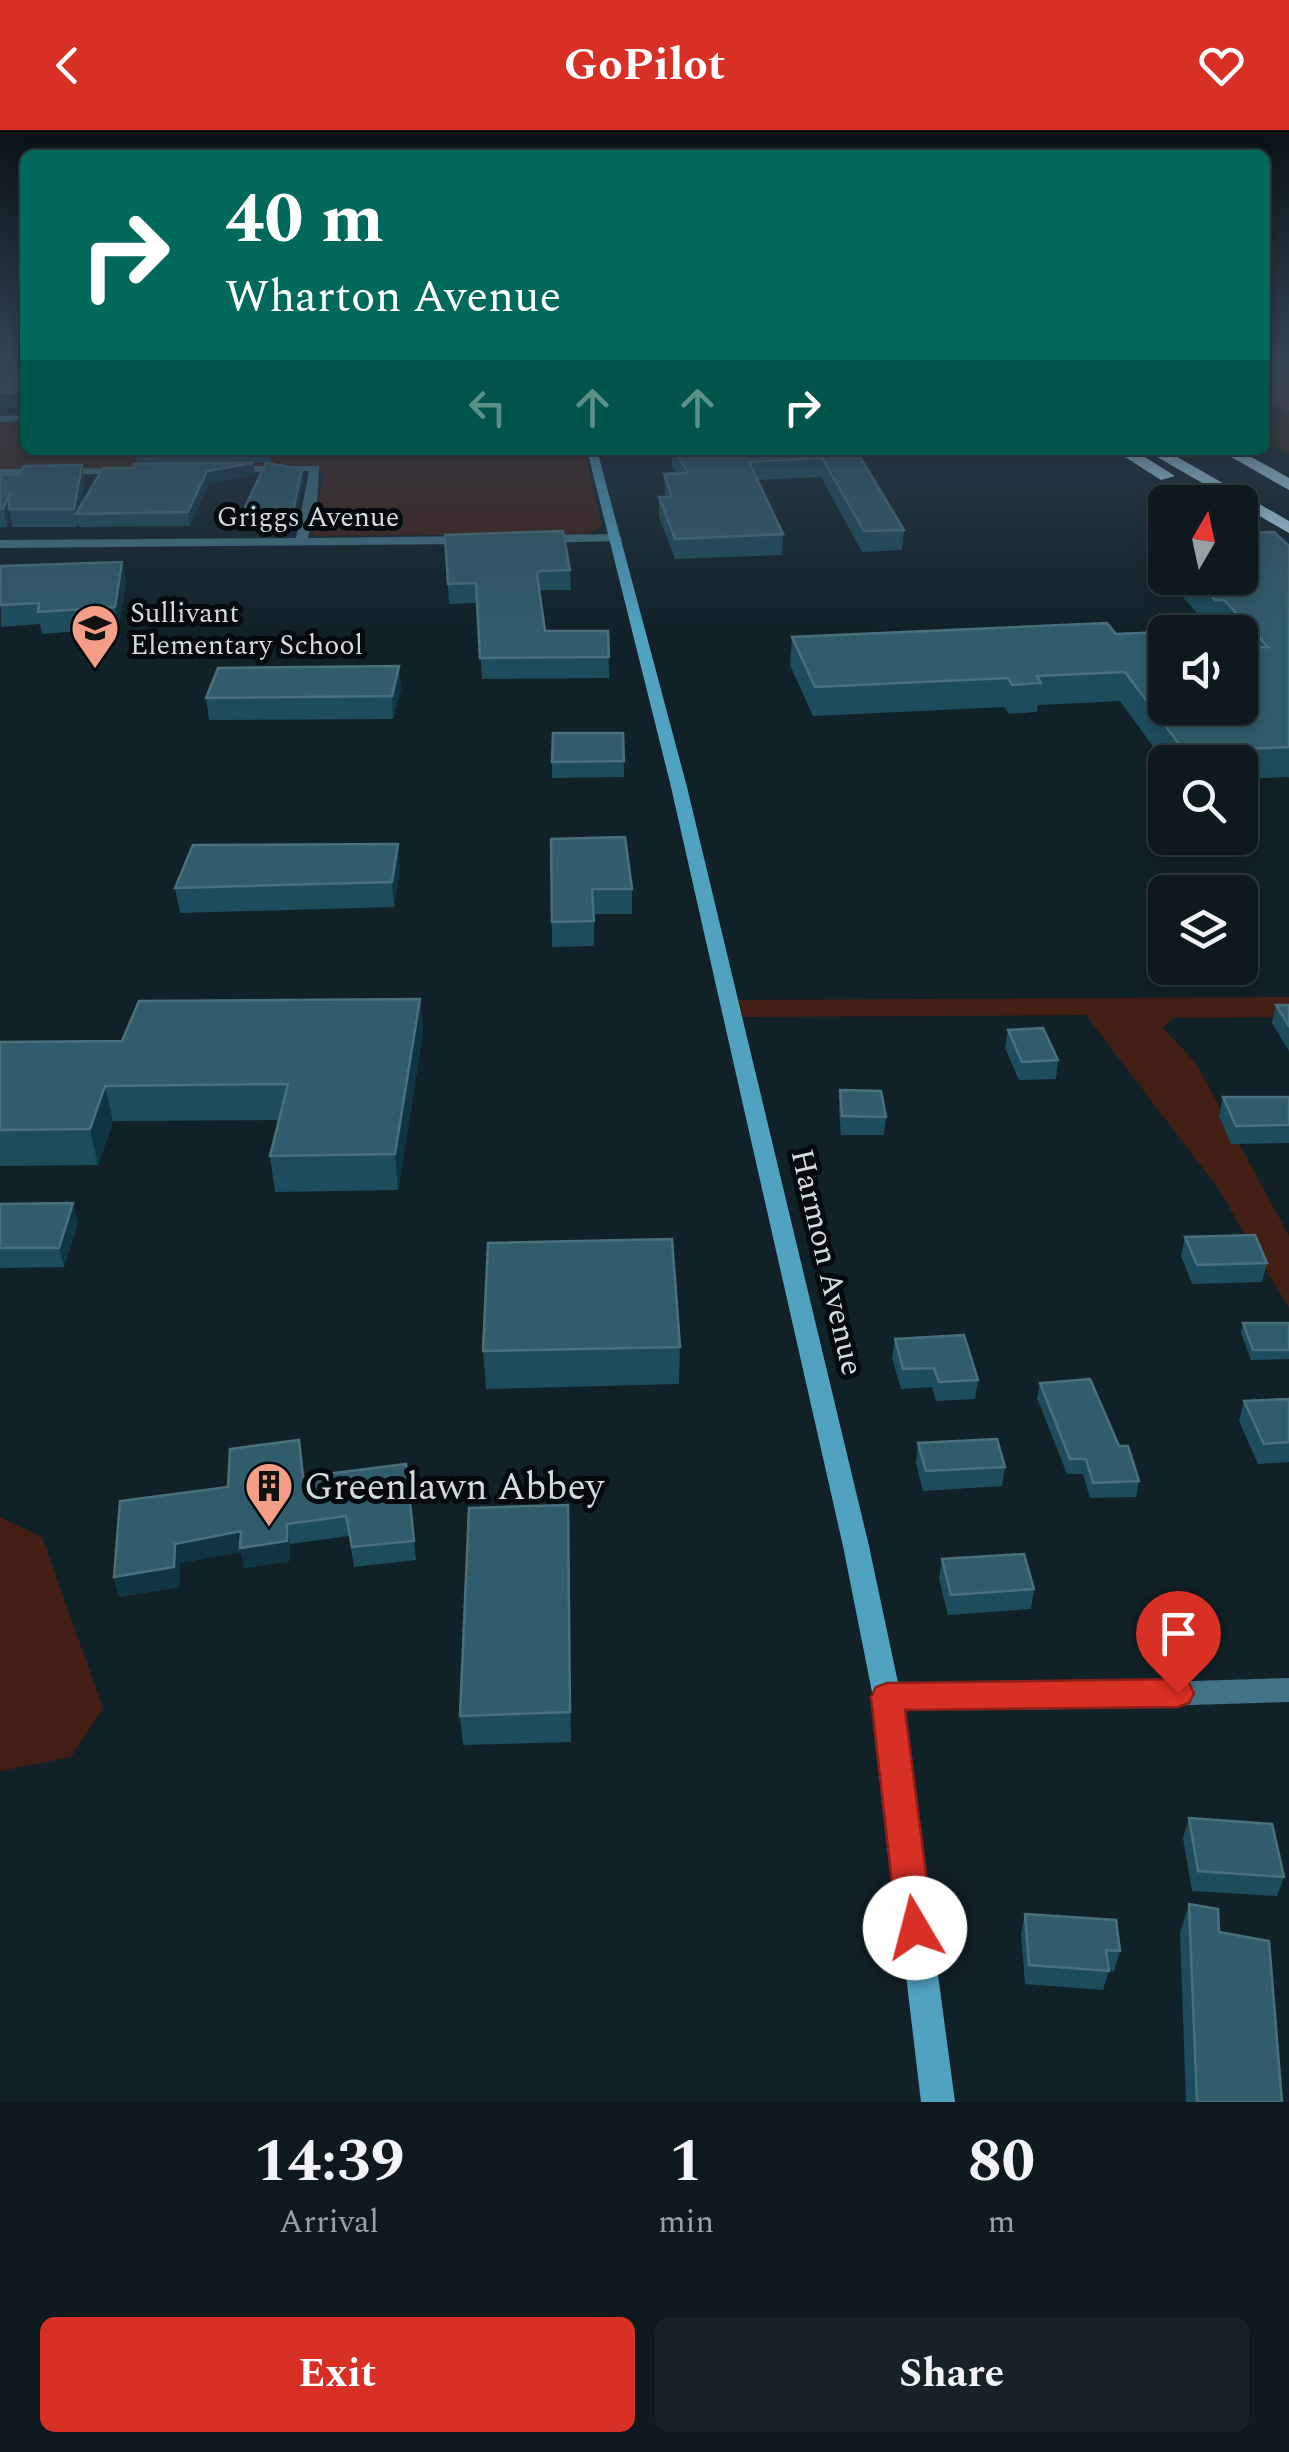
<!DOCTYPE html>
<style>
:root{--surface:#0d191e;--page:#162227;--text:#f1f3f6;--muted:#9aa0a4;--line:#2d383c;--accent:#d93025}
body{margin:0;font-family:Spectral,serif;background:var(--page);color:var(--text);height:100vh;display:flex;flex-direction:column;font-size:38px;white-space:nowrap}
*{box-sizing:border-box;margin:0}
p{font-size:32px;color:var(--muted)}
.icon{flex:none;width:55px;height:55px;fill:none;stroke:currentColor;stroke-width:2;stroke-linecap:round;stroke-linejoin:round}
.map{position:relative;height:1972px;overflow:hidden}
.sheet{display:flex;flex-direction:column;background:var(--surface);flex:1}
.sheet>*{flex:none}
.hud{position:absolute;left:20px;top:20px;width:1250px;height:305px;border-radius:15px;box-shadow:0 5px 15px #0003,0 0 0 2px var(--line);background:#00695c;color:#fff;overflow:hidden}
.needle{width:65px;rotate:9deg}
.controls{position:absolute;left:1148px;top:355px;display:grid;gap:20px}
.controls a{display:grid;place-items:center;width:110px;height:110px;border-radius:15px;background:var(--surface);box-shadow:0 5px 15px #0003,0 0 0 2px var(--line);font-size:50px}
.pin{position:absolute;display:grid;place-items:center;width:85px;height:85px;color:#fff;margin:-102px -42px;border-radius:50% 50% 50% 0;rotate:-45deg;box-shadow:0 0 10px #0007}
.pin .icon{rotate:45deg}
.me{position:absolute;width:110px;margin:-55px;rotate:352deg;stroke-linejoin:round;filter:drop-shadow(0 0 8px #0008)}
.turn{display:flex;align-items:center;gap:35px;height:210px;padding:0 40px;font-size:45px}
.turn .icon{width:130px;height:130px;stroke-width:2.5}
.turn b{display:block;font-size:70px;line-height:85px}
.lanes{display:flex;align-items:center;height:95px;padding:0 40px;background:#0003;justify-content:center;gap:50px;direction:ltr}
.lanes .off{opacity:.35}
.eta{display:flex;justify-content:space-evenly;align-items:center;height:170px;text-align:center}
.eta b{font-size:60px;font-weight:700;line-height:70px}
.action{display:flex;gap:20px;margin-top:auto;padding:20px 40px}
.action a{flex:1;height:115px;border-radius:15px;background:var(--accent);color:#fff;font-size:40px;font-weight:700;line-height:115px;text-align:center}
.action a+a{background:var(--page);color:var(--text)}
header{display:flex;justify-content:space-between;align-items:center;height:130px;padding:0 40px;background:var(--accent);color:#fff;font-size:45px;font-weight:700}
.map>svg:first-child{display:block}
.green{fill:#421e15}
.water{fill:#703d30}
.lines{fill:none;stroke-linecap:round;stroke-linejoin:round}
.street{fill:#427285;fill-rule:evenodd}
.secondary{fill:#51a2c1;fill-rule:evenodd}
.highway{fill:#b2e0f2;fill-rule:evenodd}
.wall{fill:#1d4d5d}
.shaded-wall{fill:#103542}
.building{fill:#305c6b;stroke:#4a707d;stroke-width:2.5}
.route{fill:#d93025;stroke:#8d1f18;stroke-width:2.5}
.labels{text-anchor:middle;stroke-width:10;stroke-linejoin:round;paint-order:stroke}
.far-street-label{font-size:28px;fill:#d2dce0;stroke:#040a0d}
.far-poi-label{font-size:28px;fill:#d2dce0;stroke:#040a0d;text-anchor:start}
.street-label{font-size:32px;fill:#d2dce0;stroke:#040a0d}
.near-poi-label{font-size:38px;fill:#d2dce0;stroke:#040a0d;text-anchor:start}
</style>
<header><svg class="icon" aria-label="back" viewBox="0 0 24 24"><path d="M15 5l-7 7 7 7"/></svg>GoPilot<svg class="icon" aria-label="heart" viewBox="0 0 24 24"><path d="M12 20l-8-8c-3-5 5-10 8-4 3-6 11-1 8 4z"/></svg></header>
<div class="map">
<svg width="1289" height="1972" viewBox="0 0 1289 1972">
<rect width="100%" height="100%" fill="#112128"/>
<path class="green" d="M1265,269L1289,281V325L1265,311Z
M25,290V320H584L602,397L587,404L311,406L324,344L311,337L0,339V292Z
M1289,867V887L1173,888L1163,898L1195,932L1289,1106V1178L1217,1057L1086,885L743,887L738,870Z
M0,1387L42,1407L103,1578L71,1627L0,1641Z"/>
<path class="water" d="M1265,227H1289V281L1265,269Z"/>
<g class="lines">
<path class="street" d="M25,285V291L0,292V286Z
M319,336L317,374L308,408L473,406L479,410L473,414L0,418V410L296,408L309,341L226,342L221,339L226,336Z
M0,339L127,338L132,341L127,344L0,345Z
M616,404L622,408L620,411L537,413L531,409L537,405Z
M1289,1548V1572L1032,1580L887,1579L877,1575L873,1567L877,1559L887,1555L1032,1556Z"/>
<path class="secondary" d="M587,320H597L687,657L869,1416L901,1567L955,1972H921L873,1567L843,1416L671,657Z"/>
<path class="highway" d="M1114,320H1134L1175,346L1161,350Z
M1145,320H1165L1289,391V403Z
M1219,320H1239L1289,348V360Z"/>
</g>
<path class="wall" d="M135,320H270L271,332L137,334Z
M672,320H861V329L904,400L902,420L862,422L821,347L758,350L783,404L782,425L675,429L659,387V367H665L664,344L677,343L672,335Z
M103,338L255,345L209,353L190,396L79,397L78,393L77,397H12L11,389L7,397L0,398V345L85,352L81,376Z
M302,339L303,352L295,395L244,396L242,383Z
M445,405L570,440L571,460H540L545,501H608L609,548L482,549L477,473L449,474Z
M1165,406V446L1153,433L1158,407Z
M1289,416V648L1288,647L1240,649V632L1165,633L1120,571L1038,575L1037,582L1009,584L1004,577L813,586L790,535L792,507L1116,504L1240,578V502H1223L1219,497L1210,498L1166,448H1240Z
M122,432L126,452L118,498L42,504L40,494L1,497L0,445Z
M401,558L393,589L209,590L206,568Z
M623,603L624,647L552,648V632Z
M551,709L632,759V784H594V816L552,817Z
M400,739L394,777L180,783L175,758Z
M420,869L423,903L398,1060L275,1062L270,1026L279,990L113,991L98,1035L0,1036V912L122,911Z
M1276,875H1289V921L1272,893Z
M1008,900L1058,930L1056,949L1019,950L1005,918Z
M840,960L886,987L884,1005H841L839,979Z
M1223,967H1289V1013L1231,1014L1219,986Z
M0,1074L78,1092L64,1137L0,1138Z
M1185,1107L1267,1133L1262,1152L1192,1154L1181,1126Z
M1243,1193H1289V1229L1251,1230L1241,1203Z
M895,1209L978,1250L975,1269L936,1271L932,1257L901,1259L892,1228Z
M680,1217L679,1254L486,1259L483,1221Z
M1040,1253L1119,1316L1139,1351L1136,1367L1090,1368L1083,1344H1067L1037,1268Z
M1289,1269V1332L1258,1334L1239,1291L1244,1271Z
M918,1313L1005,1337L1002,1356L923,1361L916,1333Z
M302,1330L304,1347L406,1334L416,1430L354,1437L349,1406L290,1414V1431L244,1438L241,1422L180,1433L179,1457L119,1467L114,1447L228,1357Z
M568,1375L571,1612L463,1615L460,1586Z
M942,1429L1034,1459L1031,1479L948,1485L939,1449Z
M1189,1688L1284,1747L1277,1766L1192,1761L1183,1708Z
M1189,1774L1219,1802L1282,1972H1186L1180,1803Z
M1025,1784L1120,1821L1114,1841L1109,1840L1103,1860L1025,1854L1021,1804Z"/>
<path class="shaded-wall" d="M25,261V277L0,279V263Z
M253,333L255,345L209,353L190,396L188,382L207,341Z
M82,335L85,352L80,384H76L77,397L74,379Z
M302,339L303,352L295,395L293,382Z
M10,364L9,379L11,389L7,397L3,379Z
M122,432L126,452L118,498L115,477Z
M399,536L401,558L393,589L392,566Z
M398,714L400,739L394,777L392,752Z
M420,869L423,903L398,1060L395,1024Z
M105,956L113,991L98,1035L90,999Z
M73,1073L78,1092L64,1137L59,1118Z
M287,1394L290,1414V1431L244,1438L241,1422L180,1433L179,1457L119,1467L114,1447L175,1414Z"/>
<path class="building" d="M0,228L25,230V261L0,263Z
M675,320H861L862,321L857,322L904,400L864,401L822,328L749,332L783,404L675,409L659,367H672L664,344L688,343Z
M253,333L207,341L188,382L76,384L103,338H134V334Z
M266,333L302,339L293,382L242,383Z
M82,335L74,379H9L10,364L3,379H0V345L19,344L24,336Z
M563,401L570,440L539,441L537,444L545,501H608L609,527L480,528L476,453L448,454L445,405Z
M1274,402L1289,416V617L1185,622L1125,542L1037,546L1041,553L1012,555L1008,548L815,557L792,507L1107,493L1116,504L1187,501L1188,502H1165V578H1240V518L1268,517L1224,470H1215L1195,448H1240V403Z
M1165,406V415L1158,407Z
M122,432L115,477L38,482L39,473L0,475L1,436Z
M399,536L392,566L206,568L218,538Z
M553,603H623L624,631L552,632Z
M625,707L632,759H592L594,791L552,792L551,709Z
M398,714L392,752L175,758L193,715Z
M420,869L395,1024L270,1026L288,954L105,956L90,999L0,1000V912L122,911L139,871Z
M1276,875H1289V896Z
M1043,898L1058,930L1022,932L1008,900Z
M840,960L881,961L886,987L842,986Z
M1223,967H1289V995L1236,996Z
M73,1073L59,1118H0V1074Z
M1255,1105L1267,1133L1197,1135L1185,1107Z
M672,1109L680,1217L483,1221L488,1113Z
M1243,1193H1289V1220H1253Z
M964,1205L978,1250L939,1252L934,1238L903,1239L895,1209Z
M1090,1249L1119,1316H1128L1139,1351L1093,1353L1086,1329H1070L1040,1253Z
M1289,1269V1312L1264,1314L1244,1271Z
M997,1309L1005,1337L926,1341L918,1313Z
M299,1310L303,1347L406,1334L414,1411L352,1417L346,1386L287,1394V1411L240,1418L241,1401L175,1414L174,1437L114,1447L120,1371L228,1357L230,1319Z
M568,1375L570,1582L460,1586L469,1378Z
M1024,1424L1034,1459L951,1465L942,1429Z
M1189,1688L1272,1694L1284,1747L1198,1741Z
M1189,1774L1218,1779L1219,1802L1269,1811L1282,1972H1197Z
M1025,1784L1116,1790L1120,1821L1106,1820L1109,1841L1029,1835Z"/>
<linearGradient id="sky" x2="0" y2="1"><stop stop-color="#091216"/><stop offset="0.45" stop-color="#324353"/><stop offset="1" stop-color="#324353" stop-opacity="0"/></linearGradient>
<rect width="1289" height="503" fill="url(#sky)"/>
<path class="route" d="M1178,1549L1189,1553L1194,1563L1189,1573L1178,1577L905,1580L933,1798L928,1810L915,1815L903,1810L897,1798L871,1567L876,1557L887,1553Z"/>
<defs>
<g id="school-pin" transform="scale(2.5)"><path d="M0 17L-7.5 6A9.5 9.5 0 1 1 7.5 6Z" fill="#f49e87" stroke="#040a0d"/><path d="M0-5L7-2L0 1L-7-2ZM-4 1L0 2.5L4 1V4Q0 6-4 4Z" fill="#111"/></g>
<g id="building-pin" transform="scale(2.5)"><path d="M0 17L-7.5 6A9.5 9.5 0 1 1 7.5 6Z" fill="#f49e87" stroke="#040a0d"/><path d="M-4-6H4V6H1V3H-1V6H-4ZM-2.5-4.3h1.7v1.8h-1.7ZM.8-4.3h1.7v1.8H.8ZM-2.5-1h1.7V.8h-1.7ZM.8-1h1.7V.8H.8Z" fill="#111"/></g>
</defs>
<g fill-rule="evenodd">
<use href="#school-pin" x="95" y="498"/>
<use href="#building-pin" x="269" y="1356"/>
</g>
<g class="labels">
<g class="far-street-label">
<text x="308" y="396">Griggs Avenue</text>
</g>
<g class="far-poi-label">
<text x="130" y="492">Sullivant<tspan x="130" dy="32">Elementary School</tspan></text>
</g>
<g class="street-label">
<text transform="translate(828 1132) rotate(77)" y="11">Harmon Avenue</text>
</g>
<g class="near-poi-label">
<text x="304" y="1369">Greenlawn Abbey</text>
</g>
</g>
</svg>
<div class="controls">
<a><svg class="needle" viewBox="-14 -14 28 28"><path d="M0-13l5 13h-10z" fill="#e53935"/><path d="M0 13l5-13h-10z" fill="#9aa0a4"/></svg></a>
<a><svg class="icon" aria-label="sound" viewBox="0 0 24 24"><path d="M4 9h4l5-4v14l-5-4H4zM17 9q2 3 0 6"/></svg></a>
<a><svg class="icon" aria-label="search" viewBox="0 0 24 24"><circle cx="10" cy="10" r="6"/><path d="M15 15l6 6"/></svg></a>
<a><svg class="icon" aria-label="layers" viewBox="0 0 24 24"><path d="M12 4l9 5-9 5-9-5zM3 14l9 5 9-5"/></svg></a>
</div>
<div class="pin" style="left:1178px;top:1563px;background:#d93025"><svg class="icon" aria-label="arrive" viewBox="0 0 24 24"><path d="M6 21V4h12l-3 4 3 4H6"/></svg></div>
<svg class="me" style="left:915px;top:1798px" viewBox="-20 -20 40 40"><circle r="19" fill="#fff"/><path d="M0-13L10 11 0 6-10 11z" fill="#d93025"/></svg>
<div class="hud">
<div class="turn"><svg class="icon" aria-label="right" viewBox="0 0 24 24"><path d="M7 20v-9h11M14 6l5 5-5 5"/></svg><div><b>40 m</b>Wharton Avenue</div></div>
<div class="lanes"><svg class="icon off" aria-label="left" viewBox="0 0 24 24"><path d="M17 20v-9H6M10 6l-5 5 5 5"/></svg><svg class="icon off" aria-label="ahead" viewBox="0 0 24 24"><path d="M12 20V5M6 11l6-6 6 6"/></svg><svg class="icon off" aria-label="ahead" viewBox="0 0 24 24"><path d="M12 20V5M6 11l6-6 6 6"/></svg><svg class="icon" aria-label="right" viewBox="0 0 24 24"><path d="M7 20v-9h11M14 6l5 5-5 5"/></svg></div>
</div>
</div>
<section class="sheet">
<div class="eta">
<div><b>14:39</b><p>Arrival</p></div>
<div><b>1</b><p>min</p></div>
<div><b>80</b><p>m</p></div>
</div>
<div class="action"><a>Exit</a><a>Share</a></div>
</section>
